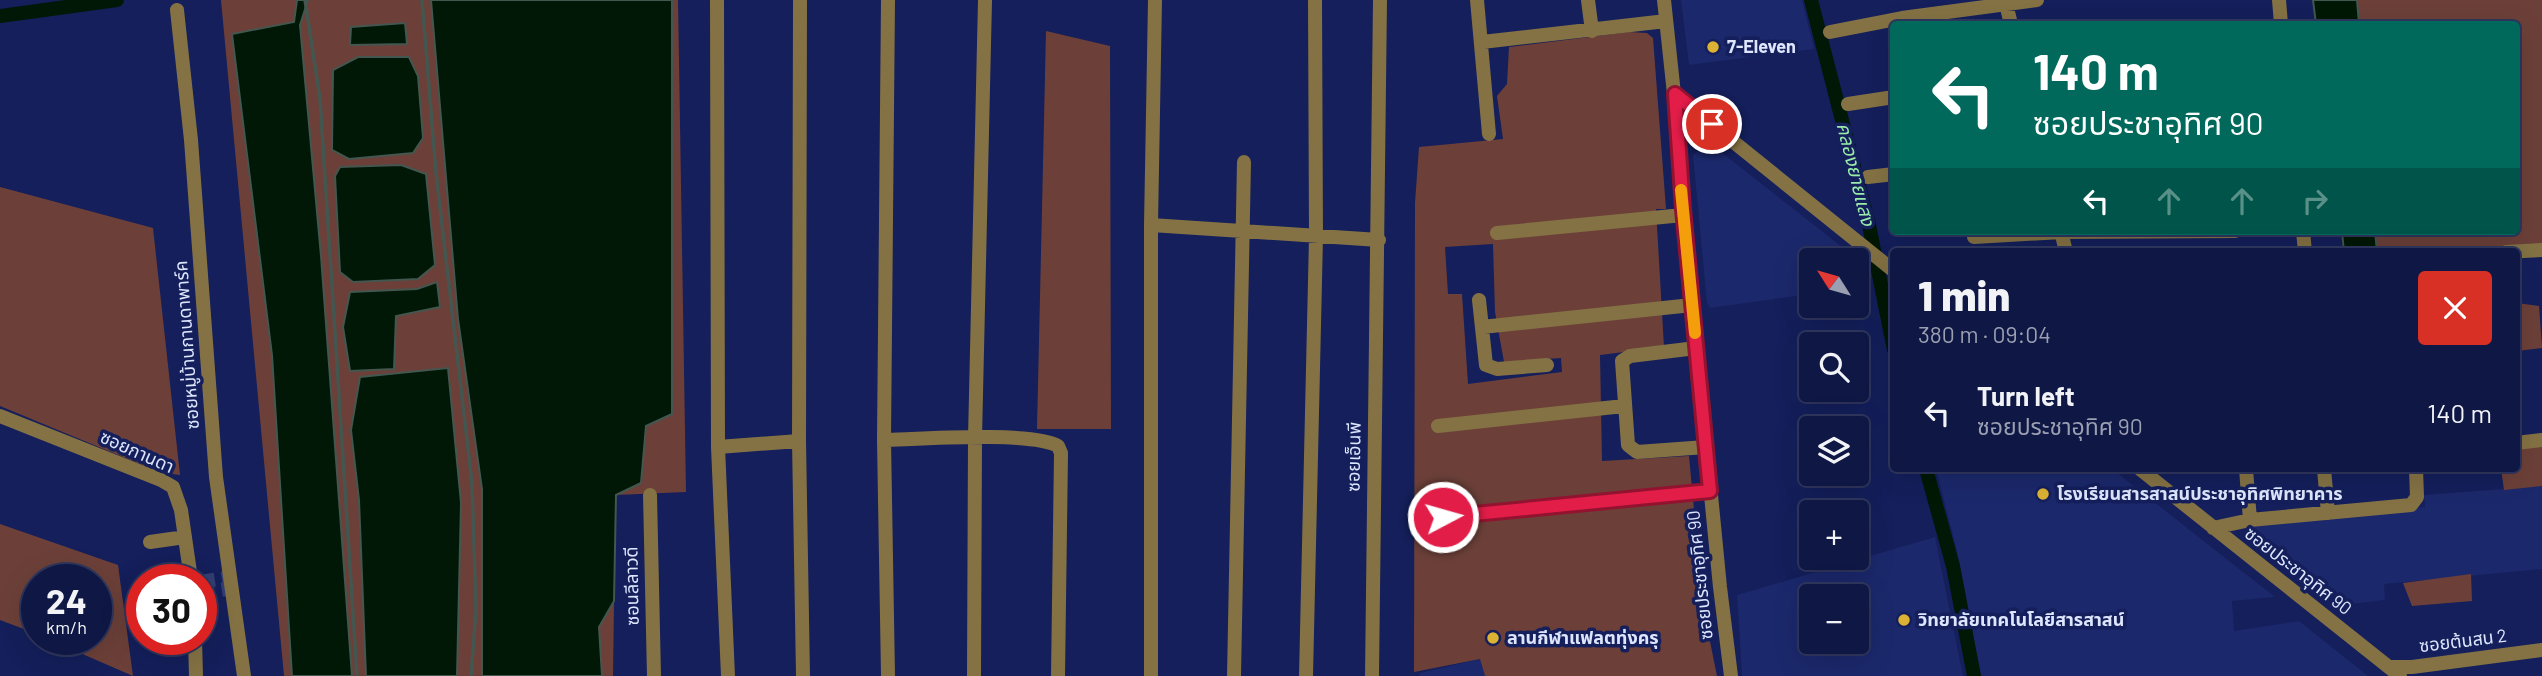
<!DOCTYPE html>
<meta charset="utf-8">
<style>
:root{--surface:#0f1744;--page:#18204b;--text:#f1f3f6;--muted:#9b9fb2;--line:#2f365d}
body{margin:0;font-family:Barlow,"Noto Sans Thai",sans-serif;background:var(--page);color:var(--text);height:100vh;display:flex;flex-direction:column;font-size:26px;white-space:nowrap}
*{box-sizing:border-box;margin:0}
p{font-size:23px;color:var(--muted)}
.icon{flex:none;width:38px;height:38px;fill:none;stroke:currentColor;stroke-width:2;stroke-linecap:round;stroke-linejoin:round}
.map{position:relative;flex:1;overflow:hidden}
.details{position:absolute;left:1890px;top:248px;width:630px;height:224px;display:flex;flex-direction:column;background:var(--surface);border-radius:7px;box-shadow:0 7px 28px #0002,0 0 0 2px var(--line)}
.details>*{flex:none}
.banner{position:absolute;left:1890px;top:21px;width:630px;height:214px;border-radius:7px;box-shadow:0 7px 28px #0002,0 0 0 2px var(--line);background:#00695c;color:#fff;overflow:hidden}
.needle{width:46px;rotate:307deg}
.tools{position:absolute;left:1799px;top:248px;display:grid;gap:14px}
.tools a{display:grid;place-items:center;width:70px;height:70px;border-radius:7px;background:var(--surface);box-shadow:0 7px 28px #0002,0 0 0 2px var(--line);font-size:35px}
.speed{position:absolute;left:21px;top:564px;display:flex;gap:14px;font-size:35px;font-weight:700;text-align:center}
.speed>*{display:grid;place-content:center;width:91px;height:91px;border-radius:50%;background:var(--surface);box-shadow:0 7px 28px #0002,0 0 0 2px var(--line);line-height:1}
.speed small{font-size:18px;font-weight:400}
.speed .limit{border:10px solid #d22;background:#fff;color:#111}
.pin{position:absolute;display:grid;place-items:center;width:60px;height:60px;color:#fff;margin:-30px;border:4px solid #fff;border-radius:50%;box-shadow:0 2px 7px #0007}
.me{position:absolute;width:77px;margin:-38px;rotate:84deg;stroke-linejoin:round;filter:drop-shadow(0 0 5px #0008)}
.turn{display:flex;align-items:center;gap:24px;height:147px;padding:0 28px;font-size:32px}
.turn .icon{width:91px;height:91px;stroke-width:2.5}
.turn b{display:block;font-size:49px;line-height:60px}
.lanes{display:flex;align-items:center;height:66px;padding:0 28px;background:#0003;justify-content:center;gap:35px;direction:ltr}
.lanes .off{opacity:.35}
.round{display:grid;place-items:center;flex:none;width:74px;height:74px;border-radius:7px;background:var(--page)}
.overview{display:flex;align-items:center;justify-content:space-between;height:119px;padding:0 28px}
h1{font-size:42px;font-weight:800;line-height:52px}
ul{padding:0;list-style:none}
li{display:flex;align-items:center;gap:21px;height:91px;padding:0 28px}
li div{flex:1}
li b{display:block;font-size:26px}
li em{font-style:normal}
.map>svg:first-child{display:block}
.built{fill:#1b286b;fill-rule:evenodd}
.green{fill:#6c4039;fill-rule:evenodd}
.water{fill:#001805;stroke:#43564f;stroke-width:2}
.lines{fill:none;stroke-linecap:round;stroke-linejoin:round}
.stream{stroke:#43564f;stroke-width:3.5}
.canal{stroke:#001805;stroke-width:14}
.minor-tunnel{stroke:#323d73;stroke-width:14;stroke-dasharray:14 7;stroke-linecap:butt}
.minor{stroke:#847244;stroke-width:14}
.route-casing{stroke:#92132f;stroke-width:18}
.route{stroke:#e11d48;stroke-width:12}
.slow{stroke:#f59e0b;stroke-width:12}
.poi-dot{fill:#dbb233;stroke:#141f5b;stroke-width:2.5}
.labels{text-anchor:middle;stroke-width:7;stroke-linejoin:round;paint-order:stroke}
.poi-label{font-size:18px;font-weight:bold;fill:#dee6fd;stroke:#141f5b;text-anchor:start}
.street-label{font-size:18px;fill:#dee6fd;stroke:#141f5b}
.water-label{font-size:19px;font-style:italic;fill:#9aebaa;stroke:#141f5b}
</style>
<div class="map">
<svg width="2542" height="676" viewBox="0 0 2542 676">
<rect width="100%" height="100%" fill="#141f5b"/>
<path class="built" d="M1681,0H1802L1814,49L1689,65Z
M1702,148L1721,152L1861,262L1865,286L1857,288V261H1811V294L1710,308L1707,303L1693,155Z
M1936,469H2112L2275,597L2232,601L2234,631L2299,621L2368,676H1981L1956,547Z
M2542,486V569L2384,584L2385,600L2342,605L2240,525L2425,507L2424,495Z
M1935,537L1963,676H1742L1737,595ZM1811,597H1857V642H1811Z
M1480,659L1485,676H1419L1420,673Z"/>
<path class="green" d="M221,0H297L294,22L232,35L272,355L292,676H284Z
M308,0H431L458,319L482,489V676H457L461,503L448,368L351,430L359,500L367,676H352L321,256L300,25ZM417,289L440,307L396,316L350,292Z
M672,0H678L686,492L616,495L641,483L646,426L672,414Z
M2357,0H2542V255L2516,252H2377L2375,231H2516V24H2359Z
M1046,31L1110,46L1111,429H1037Z
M1629,32L1647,33L1653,38L1666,209H1656L1664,347L1600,355L1602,461L1689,456L1703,607L1717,676H1485L1480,659L1414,672L1415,203L1419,147L1503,139L1497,96L1507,84L1509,47ZM1493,244L1495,312L1504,362L1561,358L1562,372L1468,384L1462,294H1448L1445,247Z
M0,187L153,228L180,475L159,472L0,406Z
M2517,303L2539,306L2542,348L2517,351Z
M2542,446V486L2504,490L2501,469H2516L2517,448Z
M0,524L118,565L133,676L48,639H96V579H37V634L0,620Z
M2471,574L2472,601L2412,606L2403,583Z
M614,601L613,676H602L599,627Z"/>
<path class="water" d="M297,0H308L300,25L321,256L352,676H292L272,355L232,34L294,22Z
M431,0H672V414L646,426L641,483L616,495L614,601L599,627L602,676H482V489L458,319Z
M2313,0H2357L2359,24H2316Z
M405,23L407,44L350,45L351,27Z
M358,57H409L418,76L423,138L413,153L349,159L332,150L333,70Z
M401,165L426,174L435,265L418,279L353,282L340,272L335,176L340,167Z
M2342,231H2375L2377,252H2344Z
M437,282L440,307L396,316L394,369L350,371L343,327L350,292L417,289Z
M448,368L461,503L457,676H366L359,500L351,430L360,377Z"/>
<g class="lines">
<path class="stream" d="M305,0L320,99L357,676
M422,0L436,173L472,483L476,610L471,676"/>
<path class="canal" d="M1811,0L1869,225L1894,350
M0,16L117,0
M1926,469L1953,566L1974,676"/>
<path class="minor-tunnel" d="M201,582L231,577
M201,593L233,588"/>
<path class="minor" d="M717,0L718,447L728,676
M800,0L799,441L803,676
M888,0L884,440L888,676
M1477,0L1489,134
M1588,0L1592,31
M1664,0L1674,94L1683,209L1720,587L1731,676
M2005,0L2011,24
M2279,0L2281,24
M177,10L191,140L216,477L244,676
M1830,32L1902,18L2037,0
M1482,42L1666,21
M1674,94L1894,271
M1848,104L1894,97
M1868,177L1894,174
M1151,225L1379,240
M2061,231L2066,252
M2303,231L2305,252
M1497,233L1683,215
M1974,237L2062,232L2235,231
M2506,252L2542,250
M1479,300L1486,365L1497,369L1547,365
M1482,327L1692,305
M1696,348L1630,356L1622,361L1628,445L1637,452L1706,447
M0,416L161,480L173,487L181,510L191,579
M1438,426L1624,406
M884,440C919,439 1032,431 1058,446L1061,453L1058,676
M2516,443L2542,440
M718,447L799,441
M2140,469L2400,676
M2246,469L2250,520
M2324,469L2328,513
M650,495L654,676
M1443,517L1710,491
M2213,528L2250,520L2411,505L2417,497L2416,469
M150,542L185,537
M195,639L196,676
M2389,667H2412L2542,650
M974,676L975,438L985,0
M1151,676V225L1155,0
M1234,676L1244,162
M1306,676L1316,237L1315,0
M1372,676C1373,451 1379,225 1380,0"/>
</g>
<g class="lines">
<g class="route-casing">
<path id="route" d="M1443,517L1710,491L1683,209L1675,94L1712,124"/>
</g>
<use href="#route" class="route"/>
<path class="slow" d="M1681,190L1695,333"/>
</g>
<g class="poi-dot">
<circle cx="1713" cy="47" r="7"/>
<circle cx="2043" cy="494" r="7"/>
<circle cx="1904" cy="620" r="7"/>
<circle cx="1493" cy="638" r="7"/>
</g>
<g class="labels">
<g class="poi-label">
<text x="1727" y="53">7-Eleven</text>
<text x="2057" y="500">โรงเรียนสารสาสน์ประชาอุทิศพิทยาคาร</text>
<text x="1918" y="626">วิทยาลัยเทคโนโลยีสารสาสน์</text>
<text x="1507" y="644">ลานกีฬาแฟลตทุ่งครุ</text>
</g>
<g class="street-label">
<text transform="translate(187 345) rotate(-94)" y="6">ซอยหมู่บ้านกานดาพาร์ค</text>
<text transform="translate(137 452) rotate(24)" y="6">ซอยกานดา</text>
<text transform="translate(1354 457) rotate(-89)" y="6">ซอยเอ็นพี</text>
<text transform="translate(2298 571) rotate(38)" y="6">ซอยประชาอุทิศ 90</text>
<text transform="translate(1700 575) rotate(-96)" y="6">ซอยประชาอุทิศ 90</text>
<text transform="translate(632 586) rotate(-91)" y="6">ซอนลีลาวดี</text>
<text transform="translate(2463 641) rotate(-7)" y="6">ซอยต้นสน 2</text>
</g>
<g class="water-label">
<text transform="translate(1856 174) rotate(76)" y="7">คลองยายแสง</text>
</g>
</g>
</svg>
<div class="tools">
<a><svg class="needle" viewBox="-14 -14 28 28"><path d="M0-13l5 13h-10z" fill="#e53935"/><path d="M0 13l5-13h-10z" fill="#9b9fb2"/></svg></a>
<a><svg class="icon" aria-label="search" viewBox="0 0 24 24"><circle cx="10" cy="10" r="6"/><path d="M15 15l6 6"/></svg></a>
<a><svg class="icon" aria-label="layers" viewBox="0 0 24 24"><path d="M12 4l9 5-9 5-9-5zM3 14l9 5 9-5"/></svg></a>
<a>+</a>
<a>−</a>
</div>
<div class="speed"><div>24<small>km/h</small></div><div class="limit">30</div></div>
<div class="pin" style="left:1712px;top:124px;background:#d93025"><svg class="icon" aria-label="arrive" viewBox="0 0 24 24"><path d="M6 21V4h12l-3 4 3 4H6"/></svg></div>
<svg class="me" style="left:1443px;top:517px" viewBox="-20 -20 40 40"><circle r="17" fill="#e11d48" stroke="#fff" stroke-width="3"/><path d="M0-11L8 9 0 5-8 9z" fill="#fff"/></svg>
<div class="banner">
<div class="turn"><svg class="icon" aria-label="left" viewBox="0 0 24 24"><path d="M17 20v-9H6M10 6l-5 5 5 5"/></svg><div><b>140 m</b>ซอยประชาอุทิศ 90</div></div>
<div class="lanes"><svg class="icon" aria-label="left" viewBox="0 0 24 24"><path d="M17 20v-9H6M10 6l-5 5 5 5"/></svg><svg class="icon off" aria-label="ahead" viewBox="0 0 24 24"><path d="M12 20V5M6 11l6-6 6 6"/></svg><svg class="icon off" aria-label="ahead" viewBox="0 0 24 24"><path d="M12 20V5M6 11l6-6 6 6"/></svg><svg class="icon off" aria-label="right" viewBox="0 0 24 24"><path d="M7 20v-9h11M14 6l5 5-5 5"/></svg></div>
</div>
<section class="details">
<div class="overview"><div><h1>1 min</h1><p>380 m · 09:04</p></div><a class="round" style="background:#d93025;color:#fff"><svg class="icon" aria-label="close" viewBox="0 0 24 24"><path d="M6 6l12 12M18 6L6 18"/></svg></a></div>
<ul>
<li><svg class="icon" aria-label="left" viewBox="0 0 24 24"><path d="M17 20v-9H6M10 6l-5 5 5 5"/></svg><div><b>Turn left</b><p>ซอยประชาอุทิศ 90</p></div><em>140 m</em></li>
</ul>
</section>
</div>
